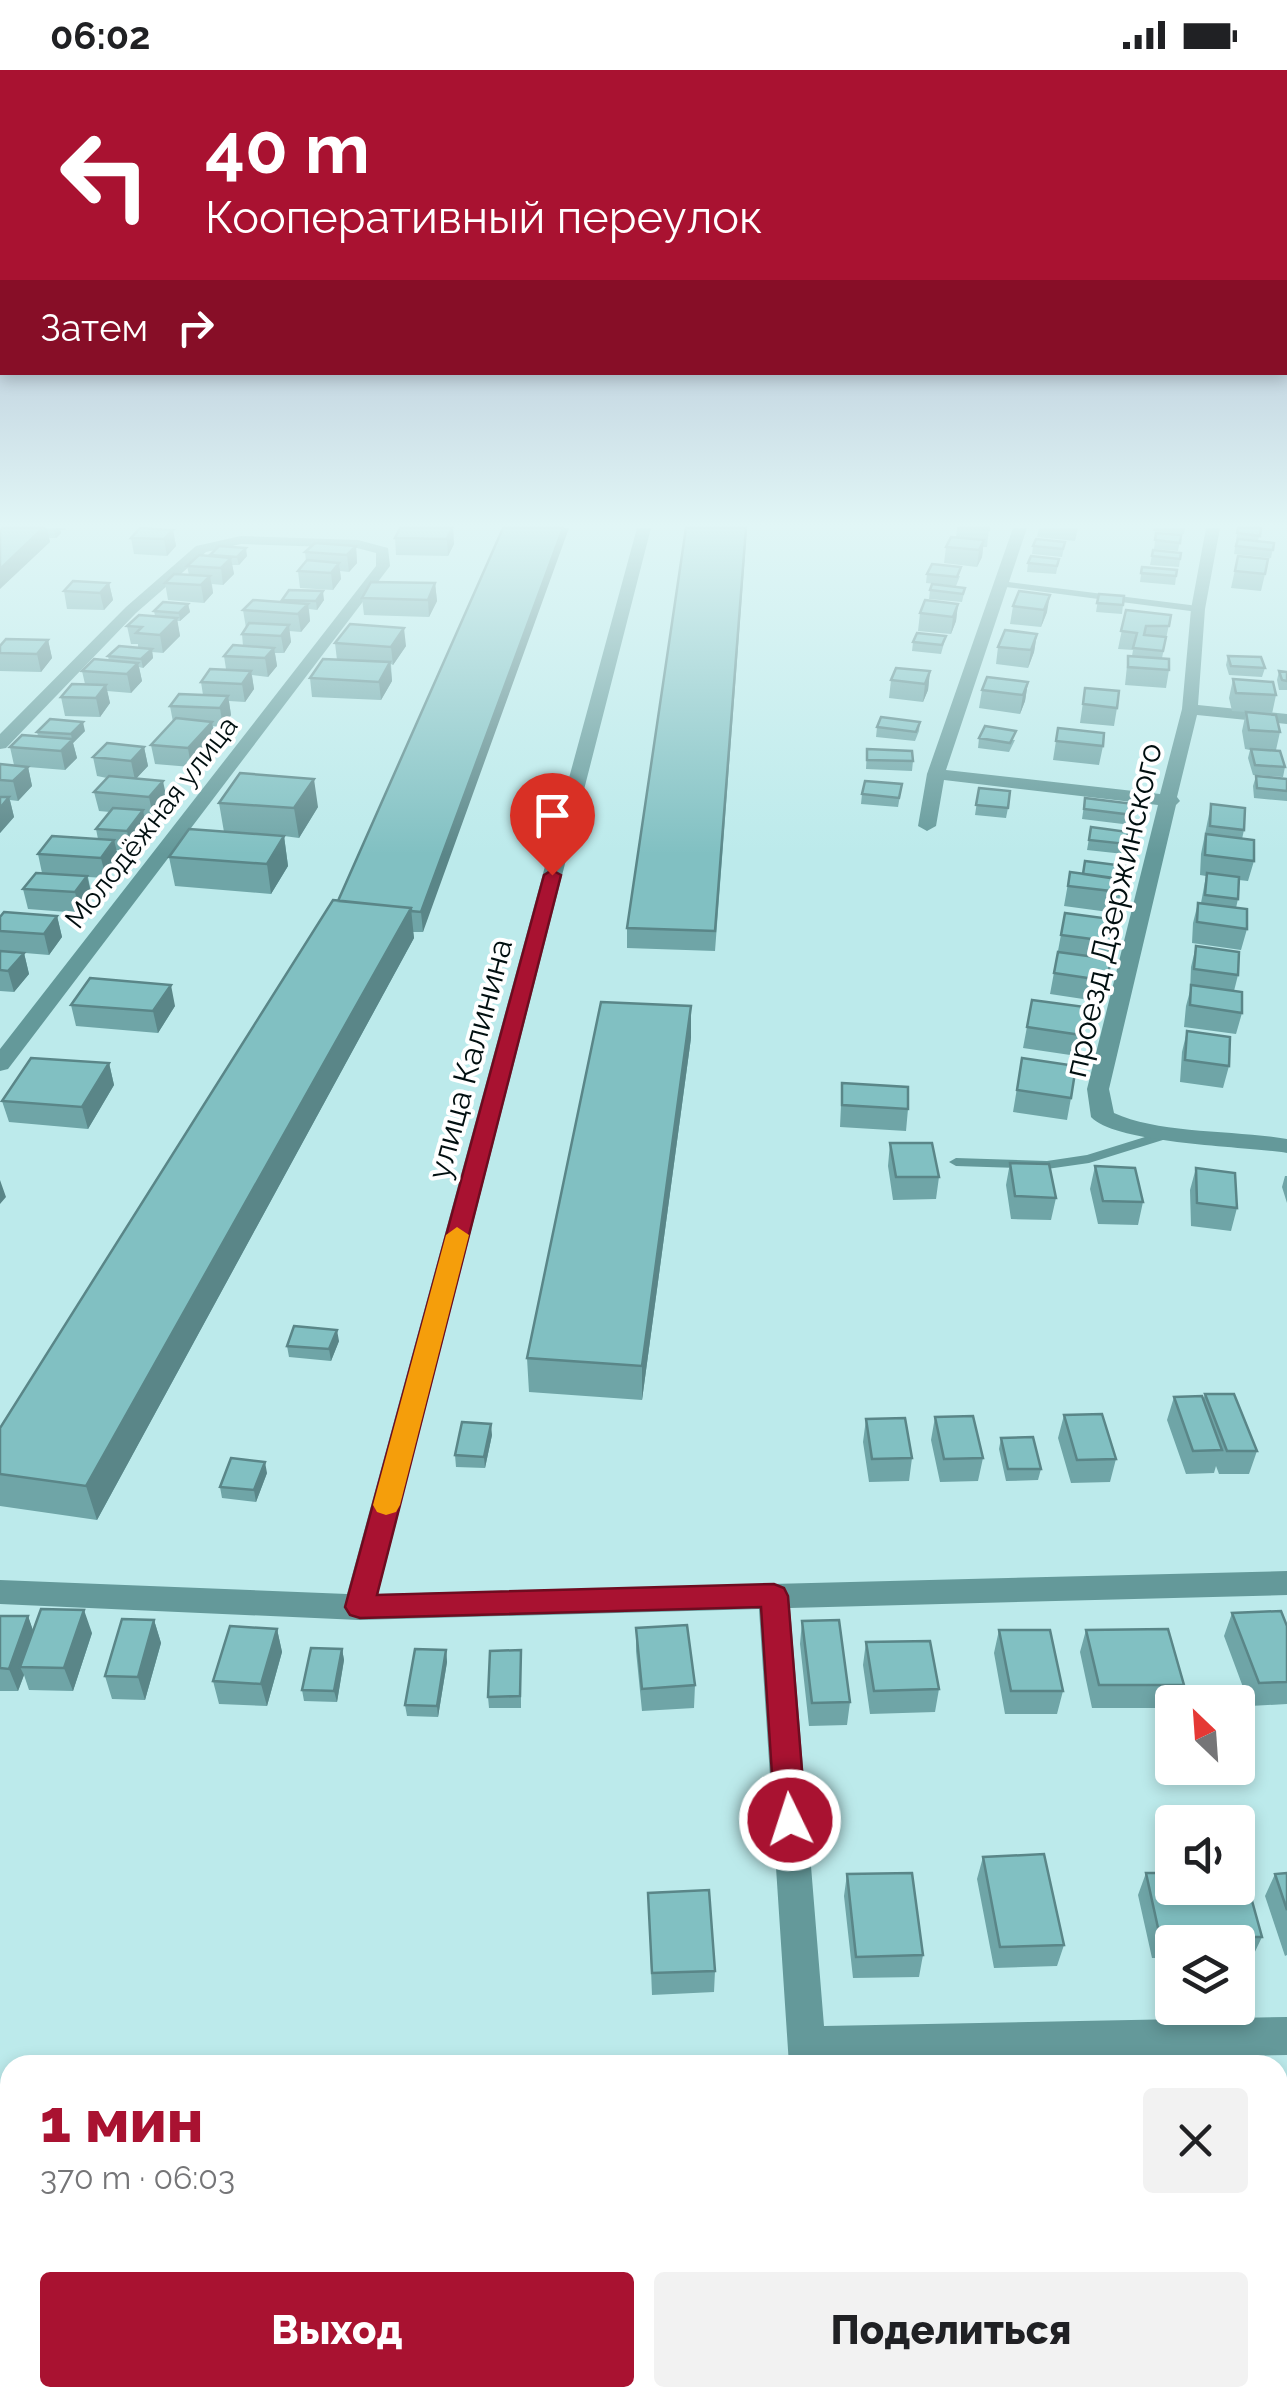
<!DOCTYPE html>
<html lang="ru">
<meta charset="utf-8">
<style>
:root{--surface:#fff;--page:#f2f2f2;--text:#202124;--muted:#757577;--accent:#a91231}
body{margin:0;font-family:Raleway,sans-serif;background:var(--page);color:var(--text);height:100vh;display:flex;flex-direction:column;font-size:38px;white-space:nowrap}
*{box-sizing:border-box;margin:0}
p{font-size:32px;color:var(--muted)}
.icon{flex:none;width:55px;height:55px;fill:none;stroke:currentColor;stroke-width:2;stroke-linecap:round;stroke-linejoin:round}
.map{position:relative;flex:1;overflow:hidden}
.sheet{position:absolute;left:0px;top:1985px;width:1288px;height:352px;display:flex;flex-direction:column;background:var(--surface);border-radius:30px 30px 0 0;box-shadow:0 5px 15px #0003}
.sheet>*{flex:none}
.hud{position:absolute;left:0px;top:0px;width:1288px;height:305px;box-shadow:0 5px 15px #0003;background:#a91231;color:#fff;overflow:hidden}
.needle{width:65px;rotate:335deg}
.buttons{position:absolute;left:1155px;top:1615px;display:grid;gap:20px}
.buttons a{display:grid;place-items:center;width:100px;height:100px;border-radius:10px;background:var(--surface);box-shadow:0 5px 15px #0003;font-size:50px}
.pin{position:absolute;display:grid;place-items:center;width:85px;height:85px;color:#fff;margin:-102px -42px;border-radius:50% 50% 50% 0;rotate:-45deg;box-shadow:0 0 10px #0007}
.pin .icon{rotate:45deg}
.me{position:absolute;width:110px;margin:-55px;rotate:356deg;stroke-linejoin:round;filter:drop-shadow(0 0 8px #0008)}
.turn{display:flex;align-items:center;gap:35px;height:210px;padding:0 40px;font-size:45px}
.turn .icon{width:130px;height:130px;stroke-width:2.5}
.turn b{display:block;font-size:70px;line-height:85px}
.then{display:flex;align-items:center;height:95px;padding:0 40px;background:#0003;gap:20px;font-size:38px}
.round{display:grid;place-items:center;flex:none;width:105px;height:105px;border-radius:10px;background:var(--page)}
.summary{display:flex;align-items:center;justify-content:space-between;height:170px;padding:0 40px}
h1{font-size:60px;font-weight:800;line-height:75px;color:var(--accent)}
.action{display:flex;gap:20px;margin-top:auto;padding:20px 40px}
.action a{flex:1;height:115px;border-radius:10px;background:var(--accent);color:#fff;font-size:40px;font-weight:800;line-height:115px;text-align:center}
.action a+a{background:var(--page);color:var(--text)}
.status{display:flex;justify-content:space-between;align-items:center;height:70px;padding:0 50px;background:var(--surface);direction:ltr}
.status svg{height:28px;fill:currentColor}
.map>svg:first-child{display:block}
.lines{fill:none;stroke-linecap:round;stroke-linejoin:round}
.lane{fill:#64999a;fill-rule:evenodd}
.street{fill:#64999a;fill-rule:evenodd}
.wall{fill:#6fa5a7}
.shaded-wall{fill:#5a8688}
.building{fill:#81c0c2;stroke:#5a8688;stroke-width:2.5}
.route{fill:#a91231;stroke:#6e0c20;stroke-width:2.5}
.slow{fill:#f59e0b}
.labels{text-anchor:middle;stroke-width:8;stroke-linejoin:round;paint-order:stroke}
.far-street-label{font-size:28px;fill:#010f10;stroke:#fff}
.street-label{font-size:32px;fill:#010f10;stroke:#fff}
</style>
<div class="status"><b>06:02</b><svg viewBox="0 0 49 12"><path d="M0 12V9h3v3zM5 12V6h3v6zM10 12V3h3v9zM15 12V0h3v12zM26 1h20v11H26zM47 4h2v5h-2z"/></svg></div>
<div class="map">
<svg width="1287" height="2337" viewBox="0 0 1287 2337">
<rect width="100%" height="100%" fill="#bceaeb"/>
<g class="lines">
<path class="lane" d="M1001,511L1198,536L1202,539L1198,542L998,516V512Z
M1161,1062L1168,1066L1166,1069L1089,1093L1047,1099L956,1096L949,1092L956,1088L1047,1091L1087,1085Z"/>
<path class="street" d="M637,458H651L378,1524L1287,1501V1525L790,1538L824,1956L1287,1947V1985L789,1995L759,1539L359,1550L0,1534V1510L347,1524Z
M1013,458H1027L946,700L1160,724L1182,639L1191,539L1206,458H1220L1205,539L1198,635L1287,644V654L1197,645L1177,727L1180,731L1176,735L1109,1019L1114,1043C1159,1064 1235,1060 1287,1069V1083C1244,1076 1116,1074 1091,1047L1087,1019L1158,735L944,710L936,756L927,761L918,756L927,704Z
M241,466L358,470L388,478L390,496L8,999L0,1001V979L376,496V483L357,478L241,474L206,482L136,543L6,678L0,679V664L126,537L196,476Z
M810,2328H854L855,2337H811Z"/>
</g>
<path class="wall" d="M3,458H66L65,460H60L61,463L56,468H49L50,472Z
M453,458L454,474L448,486L396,485L395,468Z
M503,458L423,862H413L414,868L97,1450L0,1436V1358L338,831Z
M747,458L715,881L627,878V858Z
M957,458H989L987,477H983L982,487L977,497L944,493L946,477L956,467Z
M1039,458H1078L1075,471L1037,467Z
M1154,458H1185L1184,464L1153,461Z
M1238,458H1261L1258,471L1274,473L1271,488L1234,484Z
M173,460L176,476L167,486L134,484L131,468Z
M1156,463L1181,465L1178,481L1154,479Z
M1065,472L1062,487L1032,484L1033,476Z
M356,476L357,493L349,502L340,501L341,509L333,520L300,518L298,501L306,491L305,482Z
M1153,480L1181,483L1179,497L1150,495Z
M199,485L247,486L239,495H232L234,504L223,515L212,514L213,523L204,533L168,530L165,513L189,505L187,496Z
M1238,486L1265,504L1261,521L1231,518Z
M1059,489L1056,504L1027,502L1028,493Z
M1142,497L1177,500L1175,515L1140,512Z
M927,504L960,506L956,516L926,513Z
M109,513L113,530L104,540L67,539L64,521Z
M435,513L437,531L429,547L364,545L362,528Z
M965,518L962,532L929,529L930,520Z
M1019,521L1047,542L1041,557L1010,554L1013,536Z
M1099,524L1124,526L1122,544L1096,542Z
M282,530H324L317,540L309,539L310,551L301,562L289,561L291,572L284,583H275L277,596L268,607L252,605L254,619L245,632L229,631L231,645L223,657L213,656L215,671L191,697L155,694L151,675L173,652L170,636L203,625L201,612L226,599L224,586L243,576L242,564L246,558L243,540L282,532Z
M188,534L190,542L180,551H177L180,566L163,583L152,582L153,588L143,598L139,597L142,611L131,623L107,621L110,633L100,647L65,646L61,627L85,614L82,601L109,591L108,586L138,578V574H131L127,556L155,546L154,541Z
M958,534L956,551L951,564L918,561L920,543Z
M1126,540L1171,545L1162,588L1169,600L1166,618L1125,615L1128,586H1132L1133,580L1118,579Z
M1037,564L1034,582L1028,598L996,594L998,577Z
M946,566L941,584L912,581L913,572Z
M48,570L52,588L41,602L0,601V576Z
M335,573L406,576L393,595L391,594L392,611L381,630L312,627L310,608L337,590Z
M1228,586L1265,598L1262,607L1229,605L1226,595Z
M930,601L928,620L923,632L889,628L891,610Z
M1279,601L1287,602V620H1279L1277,610Z
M1233,609L1276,625L1272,644L1232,641L1229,628Z
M1028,612L1025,631L1020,644L979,638L982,620Z
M1085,618L1117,638L1114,656L1080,653Z
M1246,642L1280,662L1276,680L1285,697L1283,707L1253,705L1248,688L1250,680L1245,679L1242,661Z
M920,652L919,661L915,671L876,667L877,657Z
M1058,658L1103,676L1099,695L1053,690Z
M85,661L73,673L77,688L65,700L28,697L32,716L18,731L10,730L14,747L0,763V694L14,695L10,677L38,666L37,662Z
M979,668L1015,670L1009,682L978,678Z
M144,677L148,696L136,708L167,730L153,746H144L147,760L131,781L116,780L119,790L106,808L88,807L92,827L80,843L28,839L23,819L42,803L38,784L98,769L96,759L110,742L99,741L94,722L107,708L97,706L93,687Z
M867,679L913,691L912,701L866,699Z
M1256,706L1287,709V731L1254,728L1253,716Z
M902,714L898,737L861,734L862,724Z
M979,718L1008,738L1006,748L975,745Z
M1085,728L1134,734L1131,755L1082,749Z
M219,733L318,737L299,768L284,766L288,796L271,824L175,816L169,787L224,762Z
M1211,734L1244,760L1242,769L1254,791L1248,811L1239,810L1238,829L1236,838L1247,859L1241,880L1192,873L1193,853L1198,833H1201L1206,806L1200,805L1201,784Z
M1091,757L1128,762L1124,784L1087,780Z
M1070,802L1124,810L1116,843L1064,836Z
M1065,843L1115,872L1103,932L1050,924Z
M57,846L62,867L49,885L13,882L24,883L29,904L14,922L0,921V847Z
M1196,876L1238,905L1234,921L1242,943L1236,964L1184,957L1186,936L1190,921L1191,897Z
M1032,930L1081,965L1077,986L1023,978Z
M71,935L175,936L158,963L76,956Z
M1187,961L1229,996L1223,1018L1180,1012L1182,982Z
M691,968L642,1330L529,1322L527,1288Z
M1022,988L1071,1028L1067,1050L1013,1042Z
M109,993L114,1015L88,1059L9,1052L2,1031Z
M842,1013L908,1039L906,1061L840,1057Z
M890,1073L939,1107L936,1129L893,1130L888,1096Z
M1010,1093L1056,1128L1051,1150L1011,1149L1006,1115Z
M1095,1096L1143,1132L1138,1155L1098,1154L1090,1119Z
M1196,1098L1237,1138L1231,1161L1191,1156L1190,1120Z
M1285,1106H1287V1133L1282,1117Z
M339,1271L331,1291L289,1287L287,1276Z
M1205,1324L1257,1381L1249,1404H1219L1216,1396L1214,1403L1186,1404L1167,1350L1174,1327L1203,1331Z
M1064,1345L1116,1389L1110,1412L1071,1413L1058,1368Z
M935,1347L983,1388L978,1411L940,1412L931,1370Z
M866,1349L912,1388L909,1411L869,1412L863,1372Z
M492,1365L485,1398L456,1397L455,1385Z
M1001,1368L1041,1399L1038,1410L1006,1411L999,1379Z
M267,1403L256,1432L222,1428L220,1417Z
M1232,1543L1287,1556V1634L1250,1636L1224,1566Z
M0,1546H28L33,1561L92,1563L73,1621L29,1620L24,1605L18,1621H0Z
M154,1550L161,1573L145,1630L112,1629L105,1606Z
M802,1551L850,1632L847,1655L809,1656L800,1574Z
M636,1558L695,1615L694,1638L642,1641L636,1581Z
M277,1559L282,1582L267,1636L219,1634L213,1611Z
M999,1560L1063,1621L1057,1644H1005L994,1583Z
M1086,1560L1184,1615L1178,1632H1172V1638H1092L1080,1582Z
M866,1572L939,1619L935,1642L870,1644L863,1595Z
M342,1579L344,1590L337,1632L304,1631L302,1620Z
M446,1580L447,1592L438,1647L407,1646L405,1635Z
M521,1580V1638H489L488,1627Z
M983,1787L1064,1875L1057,1896L994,1898L977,1809Z
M1146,1803L1262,1867L1252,1888H1238V1872H1172V1888H1152L1138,1825Z
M1287,1803V1885L1285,1886L1265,1826L1275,1804Z
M847,1804L923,1885L919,1907L853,1908L844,1826Z
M648,1823L715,1901L714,1922L652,1925Z"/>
<path class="shaded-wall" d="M43,458H47L50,472L0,519V499Z
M56,458H60L61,463L56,468L54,460Z
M453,458L454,474L448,486L447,469Z
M563,458H569L423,862L421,842Z
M173,460L176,476L167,486L164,469Z
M984,470L982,487L977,497L979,480Z
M356,476L357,493L349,502L347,485Z
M246,478L247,486L239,495L237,487Z
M231,488L234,504L223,515L221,498Z
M339,493L341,509L333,520L331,503Z
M210,506L213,523L204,533L201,515Z
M109,513L113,530L104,540L100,523Z
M435,513L437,531L429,547L428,530Z
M323,521L324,530L317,540L316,531Z
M1050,525L1047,542L1041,557L1044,540Z
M188,534L190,542L180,551L179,543Z
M308,534L310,551L301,562L298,544Z
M958,534L956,551L951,564L953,547Z
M177,548L180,566L163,583L160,565Z
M289,555L291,572L284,583L281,566Z
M404,558L406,576L393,595L391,577Z
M1037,564L1034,582L1028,598L1031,580Z
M48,570L52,588L41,602L37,584Z
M274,578L277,596L268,607L265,588Z
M152,579L153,588L143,598L141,589Z
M390,592L392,611L381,630L379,612Z
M138,593L142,611L131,623L127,604Z
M251,601L254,619L245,632L242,614Z
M930,601L928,620L923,632L925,614Z
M1028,612L1025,631L1020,644L1023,625Z
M106,615L110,633L100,647L96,628Z
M228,626L231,645L223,657L220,638Z
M83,652L85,661L73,673L77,688L65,700L61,681L72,670L71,664Z
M212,652L215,671L191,697L188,678Z
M144,677L148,696L135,710L131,691Z
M28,697L32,716L18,731L13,711Z
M314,709L318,737L299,768L294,738Z
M163,711L167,730L153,746L149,727Z
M9,727L14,747L0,763V738Z
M143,740L147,760L131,781L127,761Z
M284,766L288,796L271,824L267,794Z
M114,770L119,790L106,808L101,788Z
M87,806L92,827L80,843L75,822Z
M411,838L414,868L97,1450L86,1416Z
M57,846L62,867L49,885L44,864Z
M24,883L29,904L14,922L8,901Z
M171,915L175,936L158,963L153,941Z
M691,936V968L642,1330V1296Z
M109,993L114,1015L88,1059L82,1037Z
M0,1110L6,1127L0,1134Z
M337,1260L339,1271L331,1291L329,1279Z
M491,1354L492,1365L485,1398L484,1387Z
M265,1392L267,1403L256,1432L254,1420Z
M84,1540L92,1563L73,1621L64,1598Z
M28,1546L36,1569L20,1597L24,1605L18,1621L9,1599Z
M154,1550L161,1573L145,1630L138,1607Z
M277,1559L282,1582L267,1636L261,1614Z
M342,1579L344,1590L337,1632L334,1621Z
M446,1580L447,1592L438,1647L437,1636Z"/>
<path class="building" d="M3,458H43L0,499V460Z
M140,458L173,460L164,469L131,468Z
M400,458H452L447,469L395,468Z
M503,458H563L421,842L411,841V838L338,831Z
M686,458H746L715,861L627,858Z
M957,458H989V460Z
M1238,458H1261L1260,466L1237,463Z
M1156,463L1181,465L1180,473L1155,470Z
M951,467L984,470L979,480L946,477Z
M1036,469L1065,472L1063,479L1033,476Z
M1238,469L1274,473L1273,480L1236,476Z
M315,473L356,476L347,485L305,482Z
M219,476L246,478L237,487L210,485Z
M1153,480L1181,483L1180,489L1152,486Z
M199,485L231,488L221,498L187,496Z
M1031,486L1059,489L1057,496L1028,493Z
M1238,486L1268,489L1265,504L1235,501Z
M307,490L339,493L331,503L298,501Z
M932,494L961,497L957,507L927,504Z
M1142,497L1177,500L1176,506L1141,503Z
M174,504L210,506L201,515L165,513Z
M73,511L109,513L100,523L64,521Z
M371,512L435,513L428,530L362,528Z
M932,514L965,518L963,524L930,520Z
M289,520L323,521L316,531L282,530Z
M1019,521L1050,525L1044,540L1013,536Z
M1099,524L1124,526L1123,535L1097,533Z
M253,530L308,534L298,544L243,540Z
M925,530L958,534L953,547L920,543Z
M163,532L188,534L179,543L154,541Z
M1126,540L1171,545L1169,556H1146L1144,565L1166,567L1163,581L1133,578L1137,563L1121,561Z
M139,545L177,548L160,565L136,563L142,557L127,556Z
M249,553L289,555L281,566L242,564Z
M350,554L404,558L391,577L335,573Z
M1005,560L1037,564L1031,580L998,577Z
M917,563L946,566L942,575L913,572Z
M6,569L48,570L37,584L0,583V576Z
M233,575L274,578L265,588L224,586Z
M119,576L152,579L141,589L108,586Z
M1128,586L1169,589V600L1128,597Z
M1228,586L1261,587L1265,598L1231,596Z
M94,589L138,593L127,604L82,601Z
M323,589L390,592L379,612L310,608Z
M896,598L930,601L925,614L891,610Z
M210,599L251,601L242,614L201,612Z
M1279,601L1287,602V611L1282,610Z
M987,607L1028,612L1023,625L982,620Z
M1233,609L1273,612L1276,625L1236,623Z
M72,614L106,615L96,628L61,627Z
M1085,618L1119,621L1117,638L1083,634Z
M179,624L228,626L220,638L170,636Z
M1246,642L1276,645L1280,662L1249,660Z
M881,647L920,652L916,662L877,657Z
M176,648L212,652L188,678L151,675Z
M50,649L83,652L71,664L37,662Z
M985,656L1016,661L1010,673L979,668Z
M1058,658L1104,663L1103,676L1056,671Z
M22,665L73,669L61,681L10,677Z
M107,673L144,677L131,691L93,687Z
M867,679L912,681L913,691L867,690Z
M1251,679L1280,681L1285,697L1255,695Z
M0,694L28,697L13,711L0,710Z
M240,703L314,709L294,738L219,733Z
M109,706L163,711L149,727L94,722Z
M1256,706L1287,709V721L1257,718Z
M865,711L902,714L899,728L862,724Z
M979,718L1010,721L1008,738L976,735Z
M0,727H9L0,738Z
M1085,728L1134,734L1133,745L1084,739Z
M1211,734L1245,738L1244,760L1210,756Z
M113,738L143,740L127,761L96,759Z
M1091,757L1128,762L1126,774L1089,770Z
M189,759L284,766L267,794L169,787Z
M1206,764L1254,770V791L1205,785Z
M52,766L114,770L101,788L38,784Z
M1085,791L1125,796L1124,810L1083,804Z
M1070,802L1122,809L1120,822L1068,816Z
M36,803L87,806L75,822L23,819Z
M1207,803L1239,807L1238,829L1205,825Z
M333,830L411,838L86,1416L0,1404V1358Z
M1198,833L1247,839V859L1197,852Z
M4,842L57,846L44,864L0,861V847Z
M1065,843L1118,850L1115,872L1061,865Z
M1196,876L1239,882L1238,905L1194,899Z
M0,881L24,883L8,901L0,900Z
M1058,882L1110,889L1108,911L1054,903Z
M90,908L171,915L153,941L71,935Z
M1191,915L1242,922V943L1190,935Z
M1032,930L1085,937L1081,965L1027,957Z
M601,932L691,936L642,1296L527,1288Z
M1187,961L1230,967L1229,996L1185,990Z
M31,988L109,993L82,1037L2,1031Z
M1022,988L1076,996L1071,1028L1017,1020Z
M842,1013L908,1017V1039L842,1035Z
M890,1073H932L939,1107H896Z
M1010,1093L1049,1094L1056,1128L1015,1126Z
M1095,1096L1135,1098L1143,1132L1103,1131Z
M1196,1098L1235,1103L1237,1138L1197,1133Z
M294,1256L337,1260L329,1279L287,1276Z
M1205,1324H1234L1257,1381H1227Z
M1202,1326L1222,1380L1193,1381L1174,1327Z
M1102,1344L1116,1389L1077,1390L1064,1345Z
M973,1346L983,1388L944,1389L935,1347Z
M905,1348L912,1388L872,1389L866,1349Z
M462,1352L491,1354L484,1387L455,1385Z
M1033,1367L1041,1399H1008L1001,1368Z
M231,1388L265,1392L254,1420L220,1417Z
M41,1539L84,1540L64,1598L20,1597Z
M1281,1541L1287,1556V1612L1259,1613L1232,1543Z
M0,1546H28L9,1599L0,1598Z
M122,1549L154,1550L138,1607L105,1606Z
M839,1550L850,1632L812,1633L802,1551Z
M687,1555L695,1615L642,1619L636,1558Z
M230,1556L277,1559L261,1614L213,1611Z
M1168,1559L1184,1615H1099L1086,1560Z
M999,1560H1050L1063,1621H1011Z
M930,1571L939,1619L874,1621L866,1572Z
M311,1578L342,1579L334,1621L302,1620Z
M415,1579L446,1580L437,1636L405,1635Z
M521,1580L520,1626L488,1627L490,1581Z
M1044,1784L1064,1875L1000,1877L983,1787Z
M1238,1802H1244L1262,1867H1160L1146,1803H1172V1818H1238Z
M912,1803L923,1885L856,1887L847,1804Z
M1287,1803V1840L1275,1804Z
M709,1820L715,1901L652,1903L648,1823Z"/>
<linearGradient id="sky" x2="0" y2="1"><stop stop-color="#8f9cbb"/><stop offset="0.58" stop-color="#e1f6f6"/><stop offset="1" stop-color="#e1f6f6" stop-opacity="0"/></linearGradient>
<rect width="1287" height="785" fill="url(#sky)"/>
<path class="route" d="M552,800L561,805L377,1525L774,1514L784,1518L788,1526L806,1750L802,1760L790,1765L779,1760L775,1750L761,1537L360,1548L350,1545L345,1537L544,805Z"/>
<path class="slow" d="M457,1157L469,1165L400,1435L396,1442L386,1445L377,1442L373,1435L446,1165Z"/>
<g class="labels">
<g class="far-street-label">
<text transform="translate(151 752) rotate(-52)" y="10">Молодёжная улица</text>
</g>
<g class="street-label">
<text transform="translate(1113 840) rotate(-77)" y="11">проезд Дзержинского</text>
<text transform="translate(470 989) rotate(-75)" y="11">улица Калинина</text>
</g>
</g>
</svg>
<div class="buttons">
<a><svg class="needle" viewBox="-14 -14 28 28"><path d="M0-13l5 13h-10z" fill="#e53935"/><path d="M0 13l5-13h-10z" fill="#757577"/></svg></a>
<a><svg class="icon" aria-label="sound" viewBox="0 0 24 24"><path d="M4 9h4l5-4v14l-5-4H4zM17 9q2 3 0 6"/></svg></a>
<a><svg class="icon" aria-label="layers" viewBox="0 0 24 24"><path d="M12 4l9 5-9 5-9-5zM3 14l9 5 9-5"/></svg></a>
</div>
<div class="pin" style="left:552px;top:805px;background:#d93025"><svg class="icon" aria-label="arrive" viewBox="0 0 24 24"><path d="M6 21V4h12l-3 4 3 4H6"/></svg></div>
<svg class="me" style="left:790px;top:1750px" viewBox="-20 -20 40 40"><circle r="17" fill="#a91231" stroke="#fff" stroke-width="3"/><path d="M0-11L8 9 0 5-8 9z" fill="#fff"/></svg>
<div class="hud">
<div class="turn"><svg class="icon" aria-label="left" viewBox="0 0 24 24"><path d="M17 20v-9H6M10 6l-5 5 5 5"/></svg><div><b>40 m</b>Кооперативный переулок</div></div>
<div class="then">Затем<svg class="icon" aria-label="right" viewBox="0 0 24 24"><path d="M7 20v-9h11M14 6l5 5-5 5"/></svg></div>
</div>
<section class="sheet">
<div class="summary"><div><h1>1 мин</h1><p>370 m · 06:03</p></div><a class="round"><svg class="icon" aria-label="close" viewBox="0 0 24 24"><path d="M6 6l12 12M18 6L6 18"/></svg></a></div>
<div class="action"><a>Выход</a><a>Поделиться</a></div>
</section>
</div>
